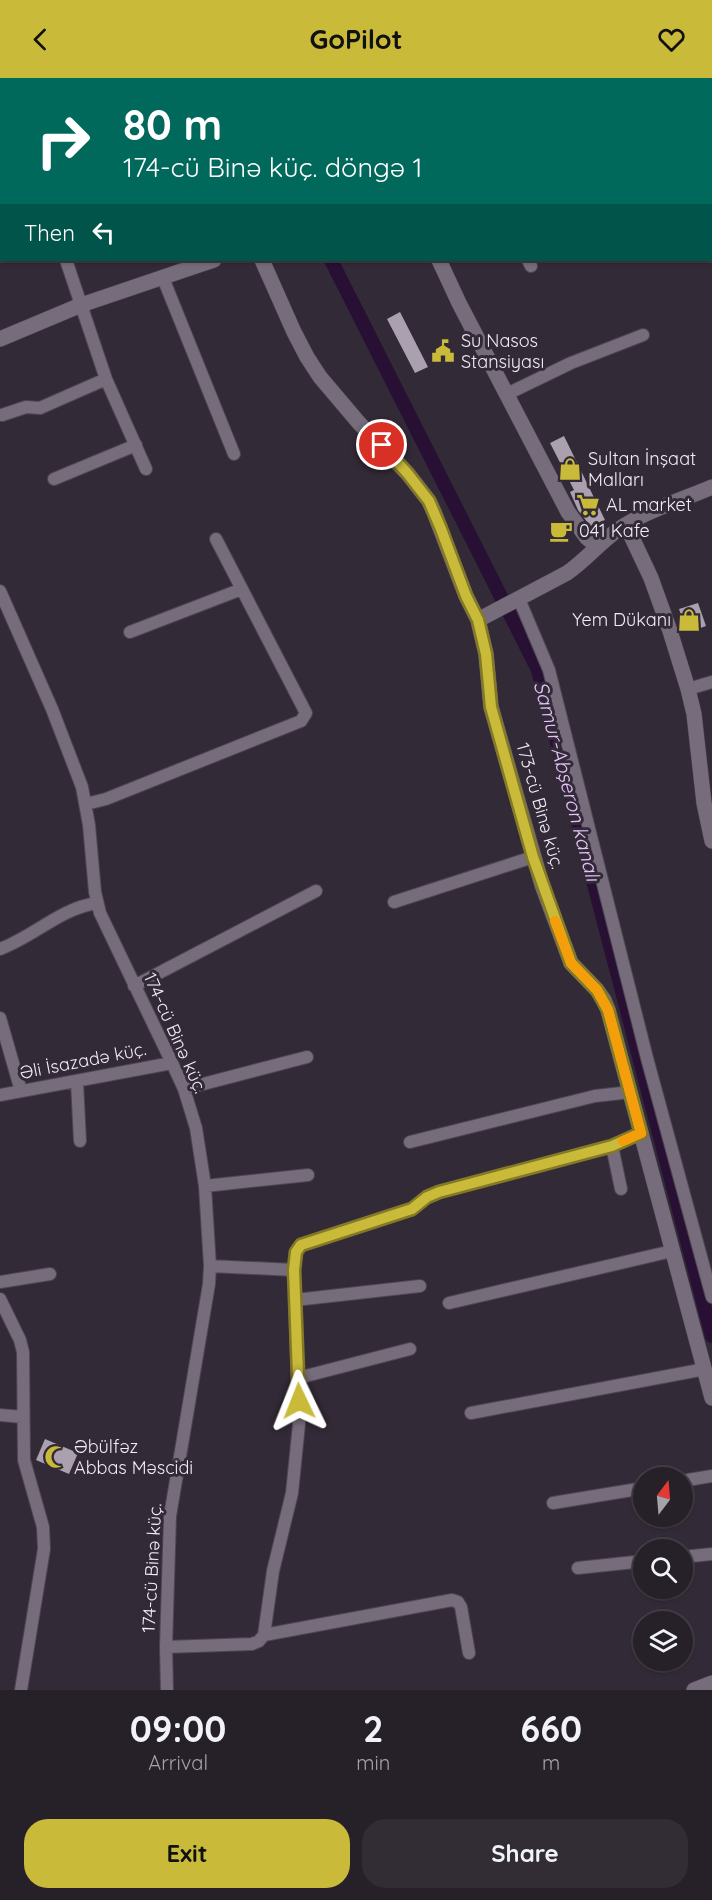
<!DOCTYPE html>
<meta charset="utf-8">
<style>
:root{--surface:#262029;--page:#322d35;--text:#f1f3f6;--muted:#a4a3a8;--line:#423e46;--accent:#c9ba3a}
body{margin:0;font-family:Quicksand,sans-serif;background:var(--page);color:var(--text);height:100vh;display:flex;flex-direction:column;font-size:22px;white-space:nowrap}
*{box-sizing:border-box;margin:0}
p{font-size:20px;color:var(--muted)}
.icon{flex:none;width:33px;height:33px;fill:none;stroke:currentColor;stroke-width:2;stroke-linecap:round;stroke-linejoin:round}
.map{position:relative;height:1612px;overflow:hidden}
.panel{display:flex;flex-direction:column;background:var(--surface);flex:1}
.panel>*{flex:none}
.banner{position:absolute;left:0px;top:0px;width:712px;height:183px;box-shadow:0 2px 4px #0004,0 0 0 2px var(--line);background:#00695c;color:#fff;overflow:hidden}
.needle{width:39px;rotate:16deg}
.tools{position:absolute;left:633px;top:1389px;display:grid;gap:12px}
.tools a{display:grid;place-items:center;width:60px;height:60px;border-radius:50%;background:var(--surface);box-shadow:0 2px 4px #0004,0 0 0 2px var(--line);font-size:30px}
.pin{position:absolute;display:grid;place-items:center;width:51px;height:51px;color:#fff;margin:-26px;border:3px solid #fff;border-radius:50%;box-shadow:0 2px 6px #0007}
.me{position:absolute;width:66px;margin:-33px;rotate:358deg;stroke-linejoin:round;filter:drop-shadow(0 0 4px #0008)}
.turn{display:flex;align-items:center;gap:21px;height:126px;padding:0 24px;font-size:27px}
.turn .icon{width:78px;height:78px;stroke-width:2.5}
.turn b{display:block;font-size:42px;line-height:51px}
.then{display:flex;align-items:center;height:57px;padding:0 24px;background:#0003;gap:12px;font-size:22px}
.eta{display:flex;justify-content:space-evenly;align-items:center;height:102px;text-align:center}
.eta b{font-size:36px;font-weight:700;line-height:42px}
.button{display:flex;gap:12px;margin-top:auto;padding:12px 24px}
.button a{flex:1;height:69px;border-radius:24px;background:var(--accent);color:#111;font-size:24px;font-weight:700;line-height:69px;text-align:center}
.button a+a{background:var(--page);color:var(--text)}
header{display:flex;justify-content:space-between;align-items:center;height:78px;padding:0 24px;background:var(--accent);color:#111;font-size:27px;font-weight:700}
.map>svg:first-child{display:block}
.lines{fill:none;stroke-linecap:round;stroke-linejoin:round}
.canal{stroke:#280f34;stroke-width:14}
.building{fill:#aaa0b0}
.minor-casing{stroke:#4e4752;stroke-width:14}
.tertiary-casing{stroke:#4e4752;stroke-width:16}
.minor{stroke:#766c7b;stroke-width:12}
.tertiary{stroke:#766c7b;stroke-width:15}
.route-casing{stroke:#837926;stroke-width:15}
.route{stroke:#c9ba3a;stroke-width:10}
.slow{stroke:#f59e0b;stroke-width:10}
.labels{text-anchor:middle;stroke-width:6;stroke-linejoin:round;paint-order:stroke}
.poi-label{font-size:18px;fill:#f2ecf5;stroke:#332a37;text-anchor:start}
.street-label{font-size:18px;fill:#f2ecf5;stroke:#332a37}
.water-label{font-size:20px;font-style:italic;fill:#e5c3fa;stroke:#332a37}
</style>
<header><svg class="icon" aria-label="back" viewBox="0 0 24 24"><path d="M15 5l-7 7 7 7"/></svg>GoPilot<svg class="icon" aria-label="heart" viewBox="0 0 24 24"><path d="M12 20l-8-8c-3-5 5-10 8-4 3-6 11-1 8 4z"/></svg></header>
<div class="map">
<svg width="712" height="1612" viewBox="0 0 712 1612">
<rect width="100%" height="100%" fill="#332a37"/>
<g class="lines">
<path class="canal" d="M240,0L241,2
M331,182L538,592L712,1258"/>
</g>
<path class="building" d="M400,234L428,289L415,295L387,241Z
M564,358L605,442L591,449L578,432L570,414L574,412L550,365Z
M698,525L706,548L687,555L679,531Z
M45,1361L78,1375L69,1396L36,1382Z"/>
<g class="lines">
<g class="minor-casing">
<path id="minor" d="M217,0V2
M696,0L697,2
M711,39L712,42
M0,140H2
M66,182L106,301L146,391
M528,182L531,188
M163,200L234,376
M507,316L571,285L643,257
M2,337L26,329L40,330L106,301
M54,401L136,367
M0,513L52,631L82,709L89,747L95,814L100,835L172,985L184,1011L196,1050L205,1108L210,1188L209,1206L170,1438L166,1569L167,1612
M519,521L549,592L647,980L712,1219
M130,554L242,511
M688,611L712,604
M86,726L106,721L301,643L306,635L216,461
M394,824L533,779
M0,871C33,859 61,830 97,825
M134,908L316,813
M0,940L21,1013
M77,1004L80,1063
M184,1011L307,979
M0,1017L172,985
M410,1064L595,1018L631,1014
M612,1068L621,1111
M205,1108L308,1097
M210,1188L294,1192
M0,1204L50,1196
M0,1221L20,1262L23,1274L24,1382L43,1449L44,1471L21,1612
M295,1222L420,1208
M449,1225L672,1173
M298,1300L410,1271
M471,1335L705,1291
M0,1337L23,1339
M682,1403L712,1398
M553,1425L644,1410
M682,1479L712,1476
M578,1490L644,1483
M264,1557L452,1522L458,1524L461,1529L469,1575
M166,1569L252,1566L259,1563L264,1557L273,1493L292,1415L299,1346L294,1192L296,1174L301,1167L412,1131L427,1119L439,1114L612,1068L641,1055"/>
</g>
<g class="tertiary-casing">
<path id="tertiary" d="M358,0L359,2
M262,182L294,254L307,279L320,299L359,345L408,396L429,423L434,434L466,518L478,542L486,576L491,629L542,807L571,885L597,912L604,922L608,932L712,1320
M439,182L459,225L568,434L587,460L597,468
M0,261L81,227L214,182
M626,447L651,500L670,553L688,611L694,636L704,725L712,763
M478,542L567,495C586,482 600,464 619,451C647,432 682,422 712,409
M694,1612L712,1605"/>
</g>
<use href="#minor" class="minor"/>
<use href="#tertiary" class="tertiary"/>
</g>
<g class="lines">
<g class="route-casing">
<path id="route" d="M299,1323L294,1192L296,1174L301,1167L412,1131L427,1119L439,1114L612,1068L641,1055L608,932L597,912L571,885L533,779L491,629L486,576L478,542L466,518L441,451L429,423L408,396L382,367"/>
</g>
<use href="#route" class="route"/>
<path class="slow" d="M555,843L571,885L597,912L608,932L641,1055L623,1063"/>
</g>
<defs>
<g id="civic-bare" transform="scale(1.8)"><path d="M-.6-6.5H3V-4.5H.6V-3L4-1V1h2V6H-6V1h2V-1L-.6-3ZM-1.2 2.5V6h2.4V2.5Z" fill="#c9ba3a" stroke="#332a37" stroke-width="2.5" paint-order="stroke"/></g>
<g id="shop-bare" transform="scale(1.8)"><path d="M-5-2.5h2.3a2.7 3.5 0 0 1 5.4 0H5L5.5 6h-11ZM-1.5-2.5h3a1.5 2.3 0 0 0-3 0Z" fill="#c9ba3a" stroke="#332a37" stroke-width="2.5" paint-order="stroke"/></g>
<g id="supermarket-bare" transform="scale(1.8)"><path d="M-6-5.5h2.5l.6 2H6L4.5 2H-2.5L-4.4-4H-6ZM-1.5 3.2a1.3 1.3 0 1 0 .1 0ZM3 3.2a1.3 1.3 0 1 0 .1 0Z" fill="#c9ba3a" stroke="#332a37" stroke-width="2.5" paint-order="stroke"/></g>
<g id="cafe-bare" transform="scale(1.8)"><path d="M-5.5-4.5H6V0H3Q3 3.5 0 3.5H-2.5Q-5.5 3.5-5.5 0ZM3-3.2v2h1.7v-2ZM-6 4.5H4V6H-6Z" fill="#c9ba3a" stroke="#332a37" stroke-width="2.5" paint-order="stroke"/></g>
<g id="mosque-bare" transform="scale(1.8)"><path d="M3.5-4.9A6 6 0 1 0 3.5 4.9A5 5 0 1 1 3.5-4.9Z" fill="#c9ba3a" stroke="#332a37" stroke-width="2.5" paint-order="stroke"/></g>
</defs>
<g fill-rule="evenodd">
<use href="#civic-bare" x="443" y="273"/>
<use href="#shop-bare" x="570" y="391"/>
<use href="#supermarket-bare" x="588" y="427"/>
<use href="#cafe-bare" x="561" y="453"/>
<use href="#shop-bare" x="689" y="542"/>
<use href="#mosque-bare" x="56" y="1379"/>
</g>
<g class="labels">
<g class="poi-label">
<text x="461" y="269">Su Nasos<tspan x="461" dy="21">Stansiyası</tspan></text>
<text x="588" y="387">Sultan İnşaat<tspan x="588" dy="21">Malları</tspan></text>
<text x="606" y="433">AL market</text>
<text x="579" y="459">041 Kafe</text>
<text x="671" y="548" text-anchor="end">Yem Dükanı</text>
<text x="74" y="1375">Əbülfəz<tspan x="74" dy="21">Abbas Məscidi</tspan></text>
</g>
<g class="street-label">
<text transform="translate(540 728) rotate(74)" y="6">173-cü Binə küç.</text>
<text transform="translate(175 955) rotate(66)" y="6">174-cü Binə küç.</text>
<text transform="translate(83 983) rotate(-11)" y="6">Əli İsazadə küç.</text>
<text transform="translate(152 1490) rotate(-87)" y="6">174-cü Binə küç.</text>
</g>
<g class="water-label">
<text transform="translate(567 703) rotate(75)" y="7">Samur-Abşeron kanalı</text>
</g>
</g>
</svg>
<div class="tools">
<a><svg class="needle" viewBox="-14 -14 28 28"><path d="M0-13l5 13h-10z" fill="#e53935"/><path d="M0 13l5-13h-10z" fill="#a4a3a8"/></svg></a>
<a><svg class="icon" aria-label="search" viewBox="0 0 24 24"><circle cx="10" cy="10" r="6"/><path d="M15 15l6 6"/></svg></a>
<a><svg class="icon" aria-label="layers" viewBox="0 0 24 24"><path d="M12 4l9 5-9 5-9-5zM3 14l9 5 9-5"/></svg></a>
</div>
<div class="pin" style="left:382px;top:367px;background:#d93025"><svg class="icon" aria-label="arrive" viewBox="0 0 24 24"><path d="M6 21V4h12l-3 4 3 4H6"/></svg></div>
<svg class="me" style="left:299px;top:1323px" viewBox="-20 -20 40 40"><path d="M0-17L14 15 0 8-14 15z" fill="#c9ba3a" stroke="#fff" stroke-width="4"/></svg>
<div class="banner">
<div class="turn"><svg class="icon" aria-label="right" viewBox="0 0 24 24"><path d="M7 20v-9h11M14 6l5 5-5 5"/></svg><div><b>80 m</b>174-cü Binə küç. döngə 1</div></div>
<div class="then">Then<svg class="icon" aria-label="left" viewBox="0 0 24 24"><path d="M17 20v-9H6M10 6l-5 5 5 5"/></svg></div>
</div>
</div>
<section class="panel">
<div class="eta">
<div><b>09:00</b><p>Arrival</p></div>
<div><b>2</b><p>min</p></div>
<div><b>660</b><p>m</p></div>
</div>
<div class="button"><a>Exit</a><a>Share</a></div>
</section>
